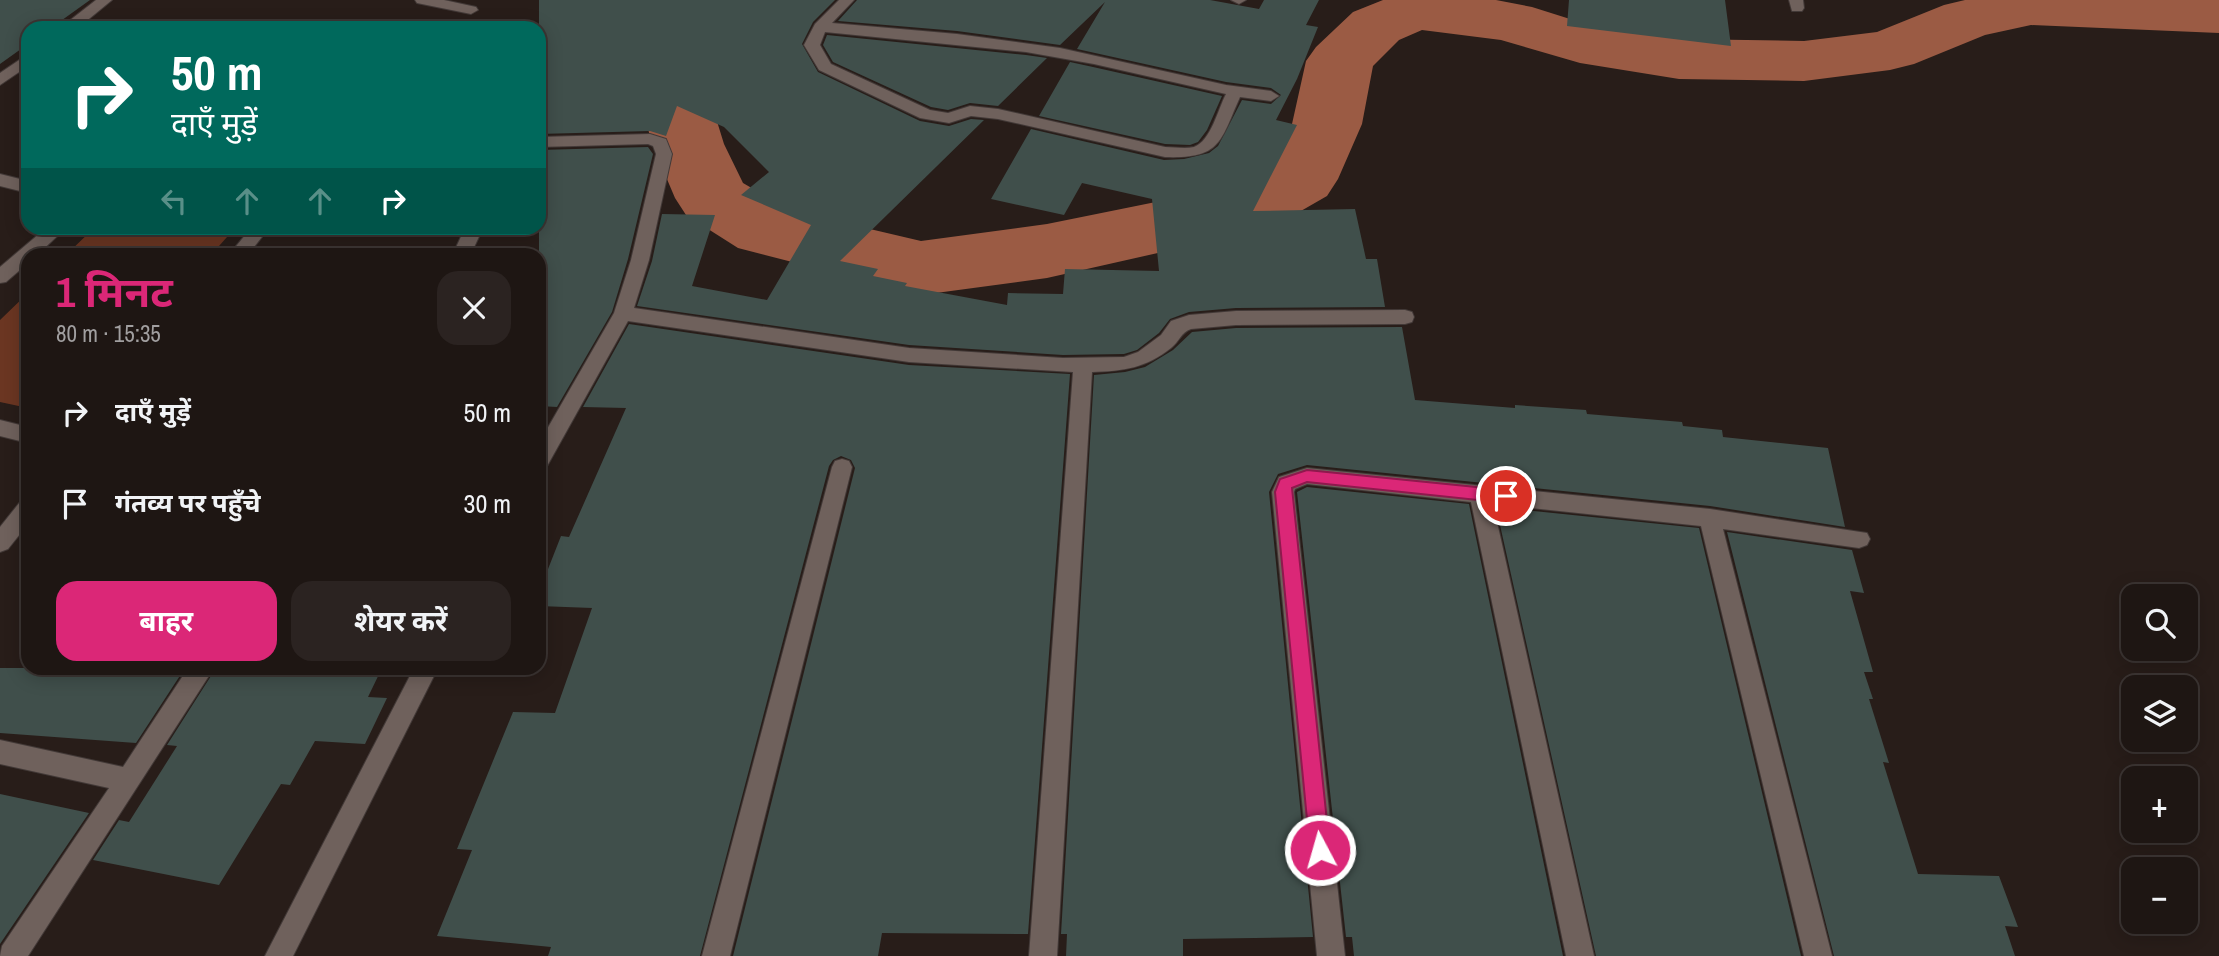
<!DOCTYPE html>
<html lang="hi">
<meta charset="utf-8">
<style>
:root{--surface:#1e1613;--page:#2b2321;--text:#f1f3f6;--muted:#a19fa0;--line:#3c3533;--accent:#db2777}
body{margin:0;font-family:"Archivo Narrow","Noto Sans Devanagari",sans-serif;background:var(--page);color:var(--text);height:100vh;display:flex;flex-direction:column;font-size:26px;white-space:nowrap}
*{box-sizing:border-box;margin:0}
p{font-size:23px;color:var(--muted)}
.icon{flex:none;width:38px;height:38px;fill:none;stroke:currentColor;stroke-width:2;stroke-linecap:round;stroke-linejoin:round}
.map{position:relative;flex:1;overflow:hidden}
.panel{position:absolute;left:21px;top:248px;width:525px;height:427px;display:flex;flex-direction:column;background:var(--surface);border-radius:21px;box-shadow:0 4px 18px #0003,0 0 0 2px var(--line)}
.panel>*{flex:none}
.hud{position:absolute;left:21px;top:21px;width:525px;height:214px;border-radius:21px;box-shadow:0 4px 18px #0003,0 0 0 2px var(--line);background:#00695c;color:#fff;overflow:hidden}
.tools{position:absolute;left:2121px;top:584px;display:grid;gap:14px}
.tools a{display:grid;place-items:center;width:77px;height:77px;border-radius:14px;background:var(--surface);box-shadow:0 4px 18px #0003,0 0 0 2px var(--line);font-size:35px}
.pin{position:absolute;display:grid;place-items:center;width:60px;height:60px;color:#fff;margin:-30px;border:4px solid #fff;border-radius:50%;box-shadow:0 2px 7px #0007}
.me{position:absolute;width:77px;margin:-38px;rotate:354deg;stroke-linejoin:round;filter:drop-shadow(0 0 5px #0008)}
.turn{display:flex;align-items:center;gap:24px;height:147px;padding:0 35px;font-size:32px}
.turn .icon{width:91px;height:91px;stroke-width:2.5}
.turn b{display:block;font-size:49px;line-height:60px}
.lanes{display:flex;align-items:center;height:66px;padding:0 35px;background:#0003;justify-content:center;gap:35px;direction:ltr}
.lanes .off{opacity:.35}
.round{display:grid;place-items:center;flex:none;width:74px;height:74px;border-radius:21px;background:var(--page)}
.summary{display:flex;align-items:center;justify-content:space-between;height:119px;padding:0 35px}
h1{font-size:42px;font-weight:700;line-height:52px;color:var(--accent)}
.primary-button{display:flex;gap:14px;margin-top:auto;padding:14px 35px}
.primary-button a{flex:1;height:80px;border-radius:21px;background:var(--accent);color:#fff;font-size:28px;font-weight:700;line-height:80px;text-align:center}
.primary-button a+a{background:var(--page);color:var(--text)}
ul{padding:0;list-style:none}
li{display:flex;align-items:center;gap:21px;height:91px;padding:0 35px}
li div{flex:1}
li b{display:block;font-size:26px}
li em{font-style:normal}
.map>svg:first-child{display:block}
.green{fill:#6b3622}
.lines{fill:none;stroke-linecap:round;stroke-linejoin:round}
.river{fill:#9b5b44;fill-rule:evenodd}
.building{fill:#404f4b}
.minor-casing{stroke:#423937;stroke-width:2}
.minor{fill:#6f615c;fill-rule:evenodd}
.route{fill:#db2777;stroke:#8e194d;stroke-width:2}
</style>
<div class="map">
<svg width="2219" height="956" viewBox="0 0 2219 956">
<rect width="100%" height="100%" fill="#281d19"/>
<path class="green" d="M94,228H235L211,255H66Z
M28,293V408L0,402V320Z"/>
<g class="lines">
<path class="river" d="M621,0H685L698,60L724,144L743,183L789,210L921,241L1047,224L1225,188L1272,164L1292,124L1306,61L1316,47L1353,12L1383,0H1496L1532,7L1589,25L1679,39L1804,41L1877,32L1944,5L1965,0H2219V33L2031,25L1985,35L1914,64L1890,70L1804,81L1679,79L1580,63L1501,40L1422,30L1399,40L1373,66L1362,124L1338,179L1327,196L1273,227L1047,278L921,295L738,248L686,215L675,198L652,144L630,60Z"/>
</g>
<path class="building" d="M0,0H90L51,28H28V44L0,64Z
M539,0H835L813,22L802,44L818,72L920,121L949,126L971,119L984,120L840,261L878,269L873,276L907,283L905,286L1007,305L1008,293L1063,294L1065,269L1159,271L1152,199L1082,183L1064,215L991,199L1031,129L1164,160L1184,159L1209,153L1218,146L1242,100L1271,104L1281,95L1271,88L1226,82L1077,49L1105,2L1060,45L957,31L838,21L857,0H1210L1259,9L1264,0H1319L1306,25L1318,27L1297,79L1276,120L1297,125L1253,211L1355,209L1366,259H1377L1385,307L1236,308L1189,312L1170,319L1159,333L1137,350L1124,354L1063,355L909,345L637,306L652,261L662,214L715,215L692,286L767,300L811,225L741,195L769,172L724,127L677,106L666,136L650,131L539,134Z
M1569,0H1725L1731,46L1567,26Z
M827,35L1026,55L1047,58L998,106L970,103L948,110L931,107L833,62L823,45Z
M1070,62L1093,67L1222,96L1207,130L1198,142L1190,145L1165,144L1039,116Z
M648,147L653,154L628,259L612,312L557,407L539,406V150Z
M629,324L909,365L1070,374L1028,934L882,933L878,956H733L855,468L851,460L841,456L833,460L829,466L700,956H548L551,947L437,936L472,850L457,849L513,712L555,713L592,608L539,606V592L561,536L569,537L626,408L583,407Z
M1402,327L1415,400L1515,408V405L1586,410L1587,414L1682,422L1683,426L1722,430L1723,437L1828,448L1845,527L1710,506L1307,465L1278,474L1269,492L1313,937L1183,939V956H1066L1067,934H1061L1094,375L1125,372L1145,367L1173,350L1192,332L1236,328Z
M1307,487L1469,504L1563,956H1354L1352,937H1346L1297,492Z
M1496,507L1699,528L1801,956H1596Z
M1727,532L1852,550L1864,593L1850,591L1873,672H1864L1873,699H1869L1889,763L1883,762L1918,874L1999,876L2018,927L2005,926L2015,956H1834Z
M0,668H185L136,743L0,733Z
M216,668H382L368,697L387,698L365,744L315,741L290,785L281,784L219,885L93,860L119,820L129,822L177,746L167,745Z
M0,794L89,813L0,944Z"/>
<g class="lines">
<g class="minor-casing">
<path id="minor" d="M96,0H112L78,28H60Z
M415,0H444L476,7L478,10L471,14L417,3Z
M839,0H854L832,23L957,34L1060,48L1226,85L1271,91L1279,96L1271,101L1240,97C1220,142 1221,159 1165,157L998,119L971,116L949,123L920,118L819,70L804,45L815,24ZM825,32L1026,52L1094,64L1226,94C1218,109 1211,141 1194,147C1185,149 1174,147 1165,147L998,109L970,106L948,113L930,110L831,64L820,45Z
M1231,0H1246L1239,4Z
M1789,0H1803L1804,8L1802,11H1792Z
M28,54V66L0,85V73Z
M650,134L666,139L672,154L649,260L634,308L909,348L1063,358L1124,357L1138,352L1161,335L1171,321L1189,315L1236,311L1405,310L1412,312L1414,317L1412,322L1405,324L1236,325L1191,329C1181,332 1179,342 1171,348C1146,368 1124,371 1092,372L1057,956H1029L1073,372L909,362L628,321L546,468L539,470V443L614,313L631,260L656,154L653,146L648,144L539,147V137Z
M0,174L28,181V193L0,186Z
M46,228H66L36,256H28V263L6,282L0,283V267Z
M251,228H269L247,256H228Z
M465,228H483L470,256H452Z
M0,420L28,427V443L0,436Z
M842,459L849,461L852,467L730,956H702L832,467L835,461Z
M1307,468L1710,509L1867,533L1870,539L1867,545L1859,548L1723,529L1832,956H1804L1701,526L1493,504L1594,956H1566L1471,502L1307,484L1295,489L1294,492L1345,956H1317L1272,492L1279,477Z
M28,499V524L8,549L0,552V527L20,502Z
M188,668H214L28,956H0L2,946L109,788L0,764V740L123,767Z
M414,668H438L293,956H265Z"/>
</g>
<use href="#minor" class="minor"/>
</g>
<path class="route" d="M1307,470L1506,490L1514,496L1506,503L1307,482L1292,488L1330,850L1327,857L1320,860L1313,857L1310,850L1275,492L1280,479Z"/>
</svg>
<div class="tools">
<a><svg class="icon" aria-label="search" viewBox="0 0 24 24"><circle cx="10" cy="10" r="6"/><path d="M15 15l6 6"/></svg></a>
<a><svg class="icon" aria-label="layers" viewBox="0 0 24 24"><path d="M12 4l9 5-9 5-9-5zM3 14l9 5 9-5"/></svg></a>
<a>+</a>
<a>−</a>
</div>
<div class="pin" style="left:1506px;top:496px;background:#d93025"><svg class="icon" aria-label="arrive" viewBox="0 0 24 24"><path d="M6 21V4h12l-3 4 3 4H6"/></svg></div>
<svg class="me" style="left:1320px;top:850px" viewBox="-20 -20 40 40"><circle r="17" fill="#db2777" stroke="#fff" stroke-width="3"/><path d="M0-11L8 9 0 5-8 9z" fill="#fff"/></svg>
<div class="hud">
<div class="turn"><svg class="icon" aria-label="right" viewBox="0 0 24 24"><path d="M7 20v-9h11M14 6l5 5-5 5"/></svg><div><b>50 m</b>दाएँ मुड़ें</div></div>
<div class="lanes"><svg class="icon off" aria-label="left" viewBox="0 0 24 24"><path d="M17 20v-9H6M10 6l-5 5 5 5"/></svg><svg class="icon off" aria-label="ahead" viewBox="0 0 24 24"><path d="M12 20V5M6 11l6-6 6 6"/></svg><svg class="icon off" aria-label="ahead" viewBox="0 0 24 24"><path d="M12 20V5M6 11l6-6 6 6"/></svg><svg class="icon" aria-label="right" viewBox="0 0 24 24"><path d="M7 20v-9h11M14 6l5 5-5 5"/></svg></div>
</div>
<section class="panel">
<div class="summary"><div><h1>1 मिनट</h1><p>80 m · 15:35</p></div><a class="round"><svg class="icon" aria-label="close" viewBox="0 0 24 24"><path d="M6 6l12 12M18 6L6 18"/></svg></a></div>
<ul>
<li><svg class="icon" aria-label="right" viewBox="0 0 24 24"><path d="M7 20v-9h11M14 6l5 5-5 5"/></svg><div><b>दाएँ मुड़ें</b></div><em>50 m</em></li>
<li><svg class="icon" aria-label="arrive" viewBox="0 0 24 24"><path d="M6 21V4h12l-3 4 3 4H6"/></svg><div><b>गंतव्य पर पहुँचे</b></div><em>30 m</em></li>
</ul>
<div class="primary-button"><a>बाहर</a><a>शेयर करें</a></div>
</section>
</div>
